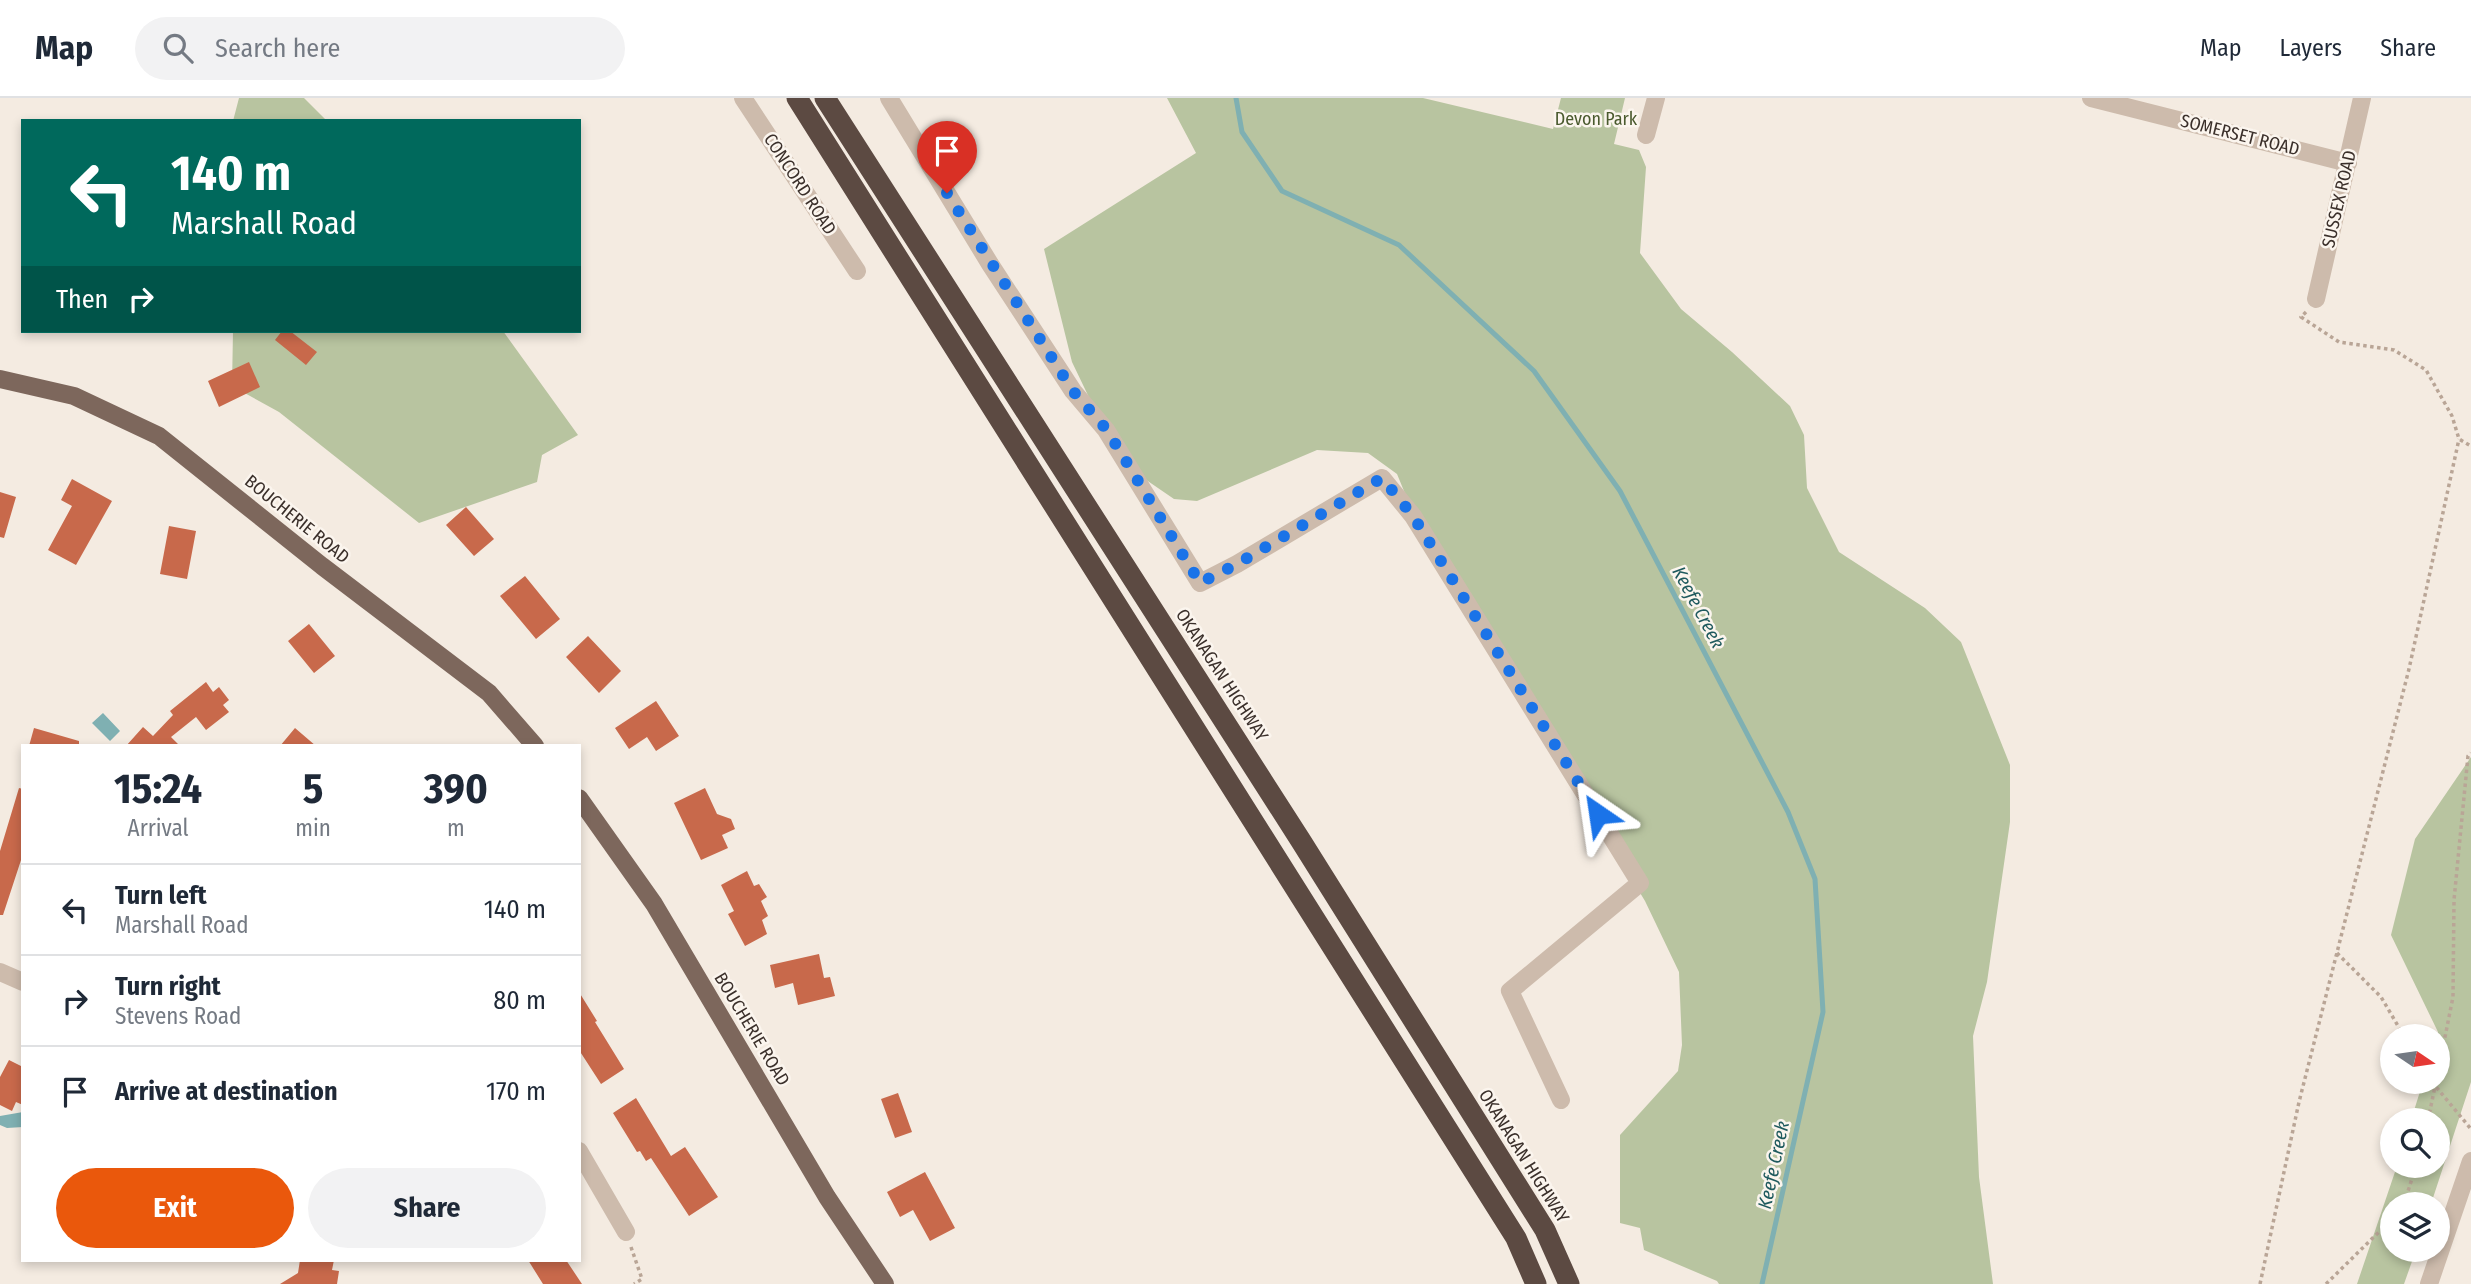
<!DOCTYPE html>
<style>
:root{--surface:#fff;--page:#f2f2f3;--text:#1f2937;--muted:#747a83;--line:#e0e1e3;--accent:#ea580c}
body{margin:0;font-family:"Fira Sans Condensed",sans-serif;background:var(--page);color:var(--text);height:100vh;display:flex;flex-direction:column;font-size:26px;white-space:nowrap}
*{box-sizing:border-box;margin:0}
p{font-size:23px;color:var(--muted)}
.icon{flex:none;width:38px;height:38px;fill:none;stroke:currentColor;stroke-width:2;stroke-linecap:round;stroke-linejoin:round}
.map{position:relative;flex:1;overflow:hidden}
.details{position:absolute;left:21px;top:646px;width:560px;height:518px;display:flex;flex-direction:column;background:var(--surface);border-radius:0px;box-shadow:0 4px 10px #0003}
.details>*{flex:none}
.hud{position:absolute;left:21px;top:21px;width:560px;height:214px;border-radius:0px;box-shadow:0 4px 10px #0003;background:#00695c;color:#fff;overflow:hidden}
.needle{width:46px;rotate:103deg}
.controls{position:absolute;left:2380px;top:926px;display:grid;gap:14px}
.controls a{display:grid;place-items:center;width:70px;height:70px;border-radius:50%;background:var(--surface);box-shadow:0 4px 10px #0003;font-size:35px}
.pin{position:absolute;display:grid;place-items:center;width:60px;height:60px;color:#fff;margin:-72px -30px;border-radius:50% 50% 50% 0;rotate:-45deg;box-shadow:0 0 7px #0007}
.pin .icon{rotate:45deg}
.me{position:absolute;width:77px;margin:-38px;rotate:328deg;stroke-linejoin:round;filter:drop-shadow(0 0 5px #0008)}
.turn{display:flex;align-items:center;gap:24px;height:147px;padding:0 35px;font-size:32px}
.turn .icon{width:91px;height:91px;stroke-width:2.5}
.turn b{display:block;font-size:49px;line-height:60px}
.then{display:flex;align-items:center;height:66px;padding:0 35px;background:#0003;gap:14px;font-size:26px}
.eta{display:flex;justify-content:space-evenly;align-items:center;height:119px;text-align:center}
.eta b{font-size:42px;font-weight:700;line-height:49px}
.primary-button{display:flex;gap:14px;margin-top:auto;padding:14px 35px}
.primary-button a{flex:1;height:80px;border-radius:42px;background:var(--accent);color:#fff;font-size:28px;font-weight:700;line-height:80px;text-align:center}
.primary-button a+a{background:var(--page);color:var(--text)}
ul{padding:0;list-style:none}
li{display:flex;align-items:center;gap:21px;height:91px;padding:0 35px;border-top:2px solid var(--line)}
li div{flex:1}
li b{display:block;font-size:26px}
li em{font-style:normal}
header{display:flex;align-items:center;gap:42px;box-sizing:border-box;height:98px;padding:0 35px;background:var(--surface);border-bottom:2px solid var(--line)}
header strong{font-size:33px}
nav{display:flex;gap:38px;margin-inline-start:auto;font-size:24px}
.search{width:490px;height:63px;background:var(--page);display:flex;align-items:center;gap:18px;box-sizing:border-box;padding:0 24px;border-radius:38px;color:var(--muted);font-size:26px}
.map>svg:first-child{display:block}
.green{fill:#b8c4a0}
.water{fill:#7fb0b2}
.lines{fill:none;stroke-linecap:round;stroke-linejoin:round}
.stream{stroke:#7fb0b2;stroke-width:5}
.building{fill:#c8694b}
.path{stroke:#b9a596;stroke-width:3.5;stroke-dasharray:3.5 3.5;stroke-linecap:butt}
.minor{stroke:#cdbbac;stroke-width:18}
.major{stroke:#7d675c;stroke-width:18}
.highway{stroke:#5c4a42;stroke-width:21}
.route{stroke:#1a73e8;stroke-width:12;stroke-dasharray:0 21.6}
.labels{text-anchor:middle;stroke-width:5;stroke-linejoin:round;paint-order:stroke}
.park-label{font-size:18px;fill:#4a5a2e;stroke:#fbf5ee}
.street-label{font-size:18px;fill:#3b302b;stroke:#fbf5ee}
.water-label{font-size:19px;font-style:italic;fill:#1f5a5e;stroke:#fbf5ee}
</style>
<header>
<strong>Map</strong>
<div class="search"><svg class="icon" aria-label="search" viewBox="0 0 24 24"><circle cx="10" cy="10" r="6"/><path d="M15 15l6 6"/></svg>Search here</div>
<nav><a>Map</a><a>Layers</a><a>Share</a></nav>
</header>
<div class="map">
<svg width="2471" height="1186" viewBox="0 0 2471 1186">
<rect width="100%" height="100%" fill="#f4ebe1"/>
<path class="green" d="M239,0H304L327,23H233Z
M1167,0H1423L1553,31L1561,0H1625L1614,46L1639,52L1646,69L1640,155L1681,211L1732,254L1790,308L1804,337L1807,390L1839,454L1925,510L1961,544L2010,667V724L1987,884L1973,938L1979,1079L1993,1186H1719L1717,1183L1644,1152L1640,1130L1620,1125V1037L1678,973L1682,947L1679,874L1645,803L1420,432L1397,376L1368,355L1317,352L1197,403L1174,401L1120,364L1072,264L1044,151L1196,55Z
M233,233H503L578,337L542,357L537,384L419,425L279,314L232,288Z
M2471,659V984L2431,1106H2392V1152H2416L2404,1186H2357L2397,1068H2438V1022H2411L2423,984H2438V934L2391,837L2415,741Z"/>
<path class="water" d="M103,615L120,633L110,643L92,625Z
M23,1014V1029L7,1030L0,1027V1018Z"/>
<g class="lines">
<path class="stream" d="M1236,0L1242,34L1282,93L1399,147L1534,273L1620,393L1788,714L1815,781L1823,914L1762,1186"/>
</g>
<path class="building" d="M282,233H290L317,254L306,267L275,242Z
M249,264L260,289L219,309L208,283Z
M72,381L112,403L76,467L48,452L72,408L61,402Z
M0,394L16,399L4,440L0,439Z
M466,409L494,441L474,458L446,427Z
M169,428L196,433L187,481L160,476Z
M525,478L560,521L536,541L500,498Z
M309,526L335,558L314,575L288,543Z
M588,538L621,573L599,595L566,559Z
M206,584L213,594L219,589L229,602L223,607L229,614L206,632L196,619L171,639L180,648H126L143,629L153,638L173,617L170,613Z
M656,603L679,638L656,653L647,639L629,651L615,630Z
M34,630L79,643V648H29Z
M295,630L316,648H280Z
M19,690L23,691V756L3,817H0V753Z
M705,690L717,716L731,721L735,731L722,737L728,750L701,762L674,705Z
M747,773L754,788L759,786L767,799L761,803L768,818L762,822L767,836L745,848L728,816L734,813L721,787Z
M819,856L824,880L830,879L835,898L798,907L793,885L775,890L770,867Z
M579,894L597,923L595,924L624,971L601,986L579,952Z
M9,962L23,969V1007L16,1004L12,1013L0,1007V979Z
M898,995L912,1034L895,1040L881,1001Z
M636,1000L671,1058L685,1049L718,1099L689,1118L651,1060L646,1063L640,1053L637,1054L613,1015Z
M925,1074L955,1130L930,1143L913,1112L900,1119L887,1094Z
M300,1162H334L332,1172L339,1173L337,1186H280L298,1175Z
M528,1162H566L582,1186H543Z"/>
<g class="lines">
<path class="path" d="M2306,214L2301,219L2339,244L2394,252L2426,272L2452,318L2459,341L2471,348
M2337,855L2381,899L2404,938
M2438,974L2453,899L2454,802L2468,658L2471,655
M2432,984L2471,1031
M2428,1022L2436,984
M2404,1106L2416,1068
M631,1149L642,1181L634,1186
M2260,1186L2299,1004L2409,571L2459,341
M2326,1186L2392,1121"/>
<path class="minor" d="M743,0L857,173
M889,0L990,166L1073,293L1106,332L1200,485L1237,466L1382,380L1413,418L1640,785L1510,893L1561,1002
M2091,0L2348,65
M1646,37L1656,0
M2316,201L2362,0
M0,874L23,884
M579,1053L626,1134
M2429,1186L2471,1063"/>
<path class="major" d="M0,281L74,298L159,338L322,468L489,595L535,648
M579,700L654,806L827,1099L885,1186"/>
<path class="highway" d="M797,0L1516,1140L1536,1186
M825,0L1301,743L1545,1132L1569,1186"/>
</g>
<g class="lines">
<path class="route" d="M947,95L1073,293L1107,332L1200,485L1237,466L1382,380L1413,418L1598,716"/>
</g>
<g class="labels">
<g class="park-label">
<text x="1596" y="27">Devon Park</text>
</g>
<g class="street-label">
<text transform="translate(2240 37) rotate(14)" y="6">SOMERSET ROAD</text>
<text transform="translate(800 86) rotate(57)" y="6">CONCORD ROAD</text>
<text transform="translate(2339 101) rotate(-77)" y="6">SUSSEX ROAD</text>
<text transform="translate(297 421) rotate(39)" y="6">BOUCHERIE ROAD</text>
<text transform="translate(1222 577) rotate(57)" y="6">OKANAGAN HIGHWAY</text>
<text transform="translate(752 931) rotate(59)" y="6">BOUCHERIE ROAD</text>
<text transform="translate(1524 1058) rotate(58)" y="6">OKANAGAN HIGHWAY</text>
</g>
<g class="water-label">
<text transform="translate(1699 509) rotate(62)" y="7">Keefe Creek</text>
<text transform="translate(1773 1067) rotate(-78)" y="7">Keefe Creek</text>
</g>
</g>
</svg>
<div class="controls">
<a><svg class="needle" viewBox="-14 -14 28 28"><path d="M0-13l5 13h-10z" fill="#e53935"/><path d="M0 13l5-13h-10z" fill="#747a83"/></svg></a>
<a><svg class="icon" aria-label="search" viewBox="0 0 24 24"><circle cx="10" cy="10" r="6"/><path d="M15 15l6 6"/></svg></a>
<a><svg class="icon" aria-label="layers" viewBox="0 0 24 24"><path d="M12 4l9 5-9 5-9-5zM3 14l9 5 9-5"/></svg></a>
</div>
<div class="pin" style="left:947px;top:95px;background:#d93025"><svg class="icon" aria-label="arrive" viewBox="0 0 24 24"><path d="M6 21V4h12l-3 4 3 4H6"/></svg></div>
<svg class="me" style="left:1598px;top:716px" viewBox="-20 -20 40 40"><path d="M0-17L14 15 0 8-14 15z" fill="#1a73e8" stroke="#fff" stroke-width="4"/></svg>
<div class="hud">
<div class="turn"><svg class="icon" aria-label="left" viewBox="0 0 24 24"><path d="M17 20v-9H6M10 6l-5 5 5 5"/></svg><div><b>140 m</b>Marshall Road</div></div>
<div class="then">Then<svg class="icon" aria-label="right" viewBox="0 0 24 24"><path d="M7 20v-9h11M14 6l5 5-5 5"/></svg></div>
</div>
<section class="details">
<div class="eta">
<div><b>15:24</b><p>Arrival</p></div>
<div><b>5</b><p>min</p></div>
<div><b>390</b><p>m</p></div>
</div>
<ul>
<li><svg class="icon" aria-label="left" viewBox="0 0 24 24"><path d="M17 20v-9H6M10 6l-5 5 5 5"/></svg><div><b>Turn left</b><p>Marshall Road</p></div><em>140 m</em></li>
<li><svg class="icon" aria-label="right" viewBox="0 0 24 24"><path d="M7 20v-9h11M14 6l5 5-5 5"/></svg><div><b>Turn right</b><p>Stevens Road</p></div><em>80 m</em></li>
<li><svg class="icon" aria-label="arrive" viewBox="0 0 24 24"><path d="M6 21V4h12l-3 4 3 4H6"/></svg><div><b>Arrive at destination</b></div><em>170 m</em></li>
</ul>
<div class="primary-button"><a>Exit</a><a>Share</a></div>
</section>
</div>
